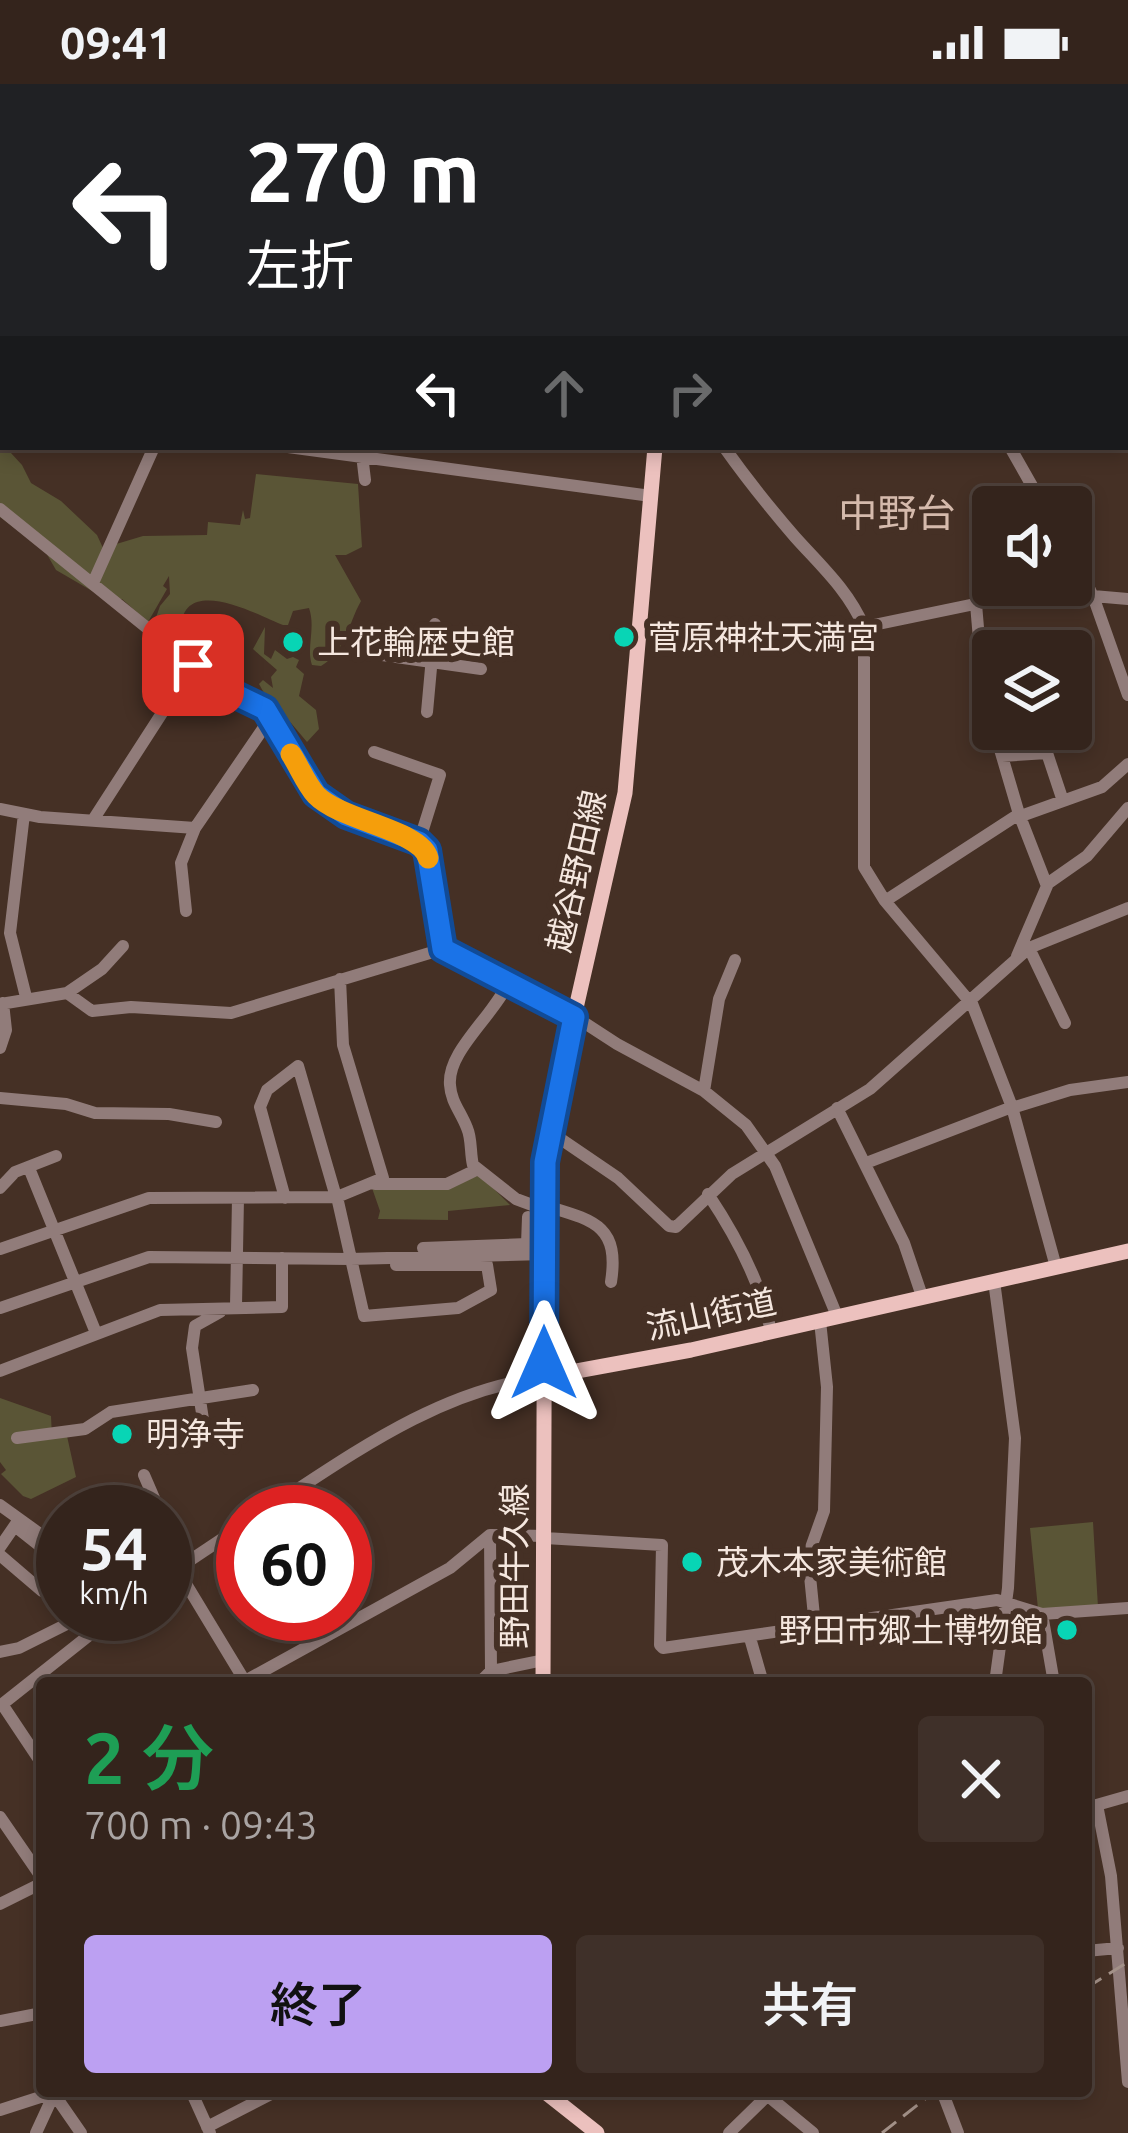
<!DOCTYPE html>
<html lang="ja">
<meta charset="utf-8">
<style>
:root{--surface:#34241c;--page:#3f3029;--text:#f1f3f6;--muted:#a9a4a3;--line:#4e413b;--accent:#bca0f2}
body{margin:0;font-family:Ubuntu,"Noto Sans JP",sans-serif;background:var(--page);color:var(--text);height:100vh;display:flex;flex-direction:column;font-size:45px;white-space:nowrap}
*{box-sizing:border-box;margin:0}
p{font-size:39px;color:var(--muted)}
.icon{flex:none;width:66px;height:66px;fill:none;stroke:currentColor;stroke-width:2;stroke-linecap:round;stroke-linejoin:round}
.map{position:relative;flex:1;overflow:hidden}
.drawer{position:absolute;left:36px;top:1593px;width:1056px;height:420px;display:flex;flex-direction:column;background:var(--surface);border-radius:12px;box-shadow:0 6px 18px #0003,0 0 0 3px var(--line)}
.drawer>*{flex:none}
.hud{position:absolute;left:0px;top:0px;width:1128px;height:366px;box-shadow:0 6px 18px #0003,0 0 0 3px var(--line);background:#202124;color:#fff;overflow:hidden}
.buttons{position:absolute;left:972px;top:402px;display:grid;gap:24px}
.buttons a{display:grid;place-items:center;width:120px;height:120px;border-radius:12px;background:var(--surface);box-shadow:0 6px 18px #0003,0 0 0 3px var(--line);font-size:60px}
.speed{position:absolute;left:36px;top:1401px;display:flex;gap:24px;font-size:60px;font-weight:700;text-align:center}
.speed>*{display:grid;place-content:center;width:156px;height:156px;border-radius:50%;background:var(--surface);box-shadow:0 6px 18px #0003,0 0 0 3px var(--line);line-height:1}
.speed small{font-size:30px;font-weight:400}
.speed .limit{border:18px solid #d22;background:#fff;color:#111}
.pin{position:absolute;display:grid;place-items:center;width:102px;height:102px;color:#fff;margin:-51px;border-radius:24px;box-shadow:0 6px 18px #0006}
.me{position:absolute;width:132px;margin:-66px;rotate:0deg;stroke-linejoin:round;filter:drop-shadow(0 0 9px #0008)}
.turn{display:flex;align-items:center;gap:42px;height:252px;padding:0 48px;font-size:54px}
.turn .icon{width:156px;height:156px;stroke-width:2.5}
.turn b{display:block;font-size:84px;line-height:102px}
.lanes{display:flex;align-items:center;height:114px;padding:0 48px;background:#0003;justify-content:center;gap:60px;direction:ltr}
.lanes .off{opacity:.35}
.round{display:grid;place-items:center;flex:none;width:126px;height:126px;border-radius:12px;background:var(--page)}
.headline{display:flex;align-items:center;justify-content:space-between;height:204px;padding:0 48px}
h1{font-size:72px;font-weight:600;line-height:90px;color:#1e9e55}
.action{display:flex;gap:24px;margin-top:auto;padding:24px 48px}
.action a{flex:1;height:138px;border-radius:12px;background:var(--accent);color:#111;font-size:48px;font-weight:600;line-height:138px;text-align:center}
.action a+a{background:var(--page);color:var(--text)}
.status{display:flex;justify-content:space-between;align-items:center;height:84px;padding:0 60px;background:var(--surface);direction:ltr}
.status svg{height:33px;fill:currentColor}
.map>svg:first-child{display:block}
.green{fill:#5a5536}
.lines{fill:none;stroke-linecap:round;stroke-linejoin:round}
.minor{stroke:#917c7a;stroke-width:12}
.major{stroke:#ecc1be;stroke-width:15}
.rail{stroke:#a39188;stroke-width:3;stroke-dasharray:18 9;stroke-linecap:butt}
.route-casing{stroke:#114b97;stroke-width:30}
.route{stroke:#1a73e8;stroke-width:21}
.slow{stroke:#f59e0b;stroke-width:21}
.poi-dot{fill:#08d5b5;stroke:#453025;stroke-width:4.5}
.labels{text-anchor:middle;stroke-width:12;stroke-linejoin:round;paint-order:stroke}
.poi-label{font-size:33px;fill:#f5e7df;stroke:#453025;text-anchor:start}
.street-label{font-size:33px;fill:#f5e7df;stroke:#453025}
.quarter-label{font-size:39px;fill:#d5baac;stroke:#453025}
</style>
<div class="status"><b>09:41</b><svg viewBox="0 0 49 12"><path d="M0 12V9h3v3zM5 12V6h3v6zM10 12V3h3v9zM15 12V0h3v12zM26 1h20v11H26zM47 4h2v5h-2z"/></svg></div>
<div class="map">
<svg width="1128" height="2049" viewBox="0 0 1128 2049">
<rect width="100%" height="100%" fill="#453025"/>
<path class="green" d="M0,357L22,381L31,399L61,417L97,451L103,464L143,452L207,451L208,438L240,441L243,426L245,435L250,434L256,390L358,400L362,463L346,471H335L361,517C347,542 347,566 321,582L312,581C306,564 316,544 309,524L293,527L288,541H283C260,532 185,490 181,542L207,567L214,584L207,588L152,545L160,522L170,510L169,492L163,502L167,505L148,538L122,515L111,518L56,486L45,467L0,433Z
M265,543L264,570L271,575L275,566L287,575L293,573L299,576L296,583L304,590L299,612L316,626L319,645L307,658L291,639L250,614L264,609L259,600L263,596L273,604L271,593L277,586L253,565Z
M480,1091L510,1121L448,1127V1136L378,1135L380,1127L372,1104H446Z
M0,1314L51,1332L52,1353L67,1352L76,1393L31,1415L23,1412L1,1390L6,1386L0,1378Z
M1093,1438L1098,1523L1038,1525L1030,1444Z"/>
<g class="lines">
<path class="minor" d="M806,0L808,3
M1039,0V3
M1091,0L1093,3
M691,3L716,0
M1125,12L1128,10
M1125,48L1128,52
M1125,134L1128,136
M1125,199L1128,201
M1125,226L1128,222
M1125,281L1128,287
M1125,358H1128
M288,363L651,412
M724,363C746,394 770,424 795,453C821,482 848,506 864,543V783L885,817L970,918
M1010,363L1044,423
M362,371L365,396
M0,425L193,581L234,610L265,625L316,710L347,731L419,758L427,766L443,865
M1071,471L1093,512L1128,611
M93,499L154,363
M1093,512L1128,515
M976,520L981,579L993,640
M864,543L999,515H1053L1090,506
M327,569H368L481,585
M427,628L435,540
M994,645L1019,730L1047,802L1017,872
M374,668L440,691L419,758
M1002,672L1047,669L1063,717
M0,725L40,733L195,744
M24,730L10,849L26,913
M1021,732L1102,703L1128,680
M93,736L193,581
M1047,800L1087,772L1128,724
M885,817L1019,730
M186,827L181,779L195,744L271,633
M1029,864L1065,939
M509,897C494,932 447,967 450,1001C451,1018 461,1028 467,1044C472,1055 470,1069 473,1081L516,1115L543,1125
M67,909L102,885L123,862
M971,917L1012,1023L1056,1183
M0,920L67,909L92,927L131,923L231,929L443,865L557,921L617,960L704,1007L746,1041L775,1082L837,1232
M0,964L6,946L3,919
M704,1007L719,915L735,876
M0,1014L66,1020L95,1029L169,1030L216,1038
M837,1024L904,1159L922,1212
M1012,1024L1070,1006L1128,998
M549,1047L618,1094L669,1142L676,1143L732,1090L870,1005L1029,864L1128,824
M866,1079L1012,1023
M29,1084L96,1249
M375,1100H447L478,1085
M0,1104L15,1088L56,1072
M708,1110C736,1152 761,1198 771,1248
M337,1113L364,1232L458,1224L491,1206L487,1181H396
M285,1114L260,1023L267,1006L298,982L336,1113
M543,1121C592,1136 620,1140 611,1198
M423,1164L527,1160L528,1133
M0,1165L149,1114L337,1113L383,1094L343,961L340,895
M994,1197L1015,1354L1008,1504L995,1599
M236,1222L238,1114
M0,1224L149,1173L350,1175L544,1170
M0,1287L160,1226L282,1223V1174
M17,1354L85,1345L111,1328L253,1306
M206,1355L192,1264L195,1242L220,1228
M144,1391L160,1428
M0,1421L47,1455L63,1456
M263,1428C351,1371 438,1306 544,1293
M165,1440L183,1480
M16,1443L40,1462L60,1464
M490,1451L491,1587
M545,1454L662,1461L660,1561L663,1564L997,1516L1042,1530L1128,1524
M0,1463L18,1437
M0,1471L42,1507L63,1506
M177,1485L246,1599
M165,1493L243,1441
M309,1530L322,1552
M1042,1530L1054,1599
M815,1542L808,1472L824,1427L827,1303L820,1237
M750,1554L763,1599
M0,1568L19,1564L87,1530
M245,1597L450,1484L490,1451L545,1452
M479,1599L491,1587L544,1576
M2,1620L42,1680
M0,1622L116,1530
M1097,1721L1111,1792L1128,1998
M1086,1724L1128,1712
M0,1733L42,1794
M0,1820L42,1799
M1086,1867L1118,1864
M0,1937L42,1929
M191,2007L210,2049
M942,2007L958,2049
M54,2010L81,2049
M767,2011L813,2049
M0,2026L59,2007
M207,2043L277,2007
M36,2049L54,2010
M729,2049L771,2008"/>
<path class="major" d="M653,0V3
M0,169L3,167
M544,1293L691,1266L1128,1167
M543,1599L545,1078L555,1016L625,709L655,363
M544,2007L597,2049"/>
<path class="rail" d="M1086,1904L1128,1878
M882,2049L935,2007"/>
</g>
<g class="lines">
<g class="route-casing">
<path id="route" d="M193,581L234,610L265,625L316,710L346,731L419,758L427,766L443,865L574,933L545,1078L544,1279"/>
</g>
<use href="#route" class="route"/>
<path class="slow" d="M291,670C299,682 306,700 316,711C341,737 421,746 428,774"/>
</g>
<g class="poi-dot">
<circle cx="624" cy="553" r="12"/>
<circle cx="293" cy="558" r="12"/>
<circle cx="122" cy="1350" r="12"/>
<circle cx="692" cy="1478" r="12"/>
<circle cx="1067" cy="1546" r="12"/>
</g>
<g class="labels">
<g class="poi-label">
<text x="648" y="565">菅原神社天満宮</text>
<text x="317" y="570">上花輪歴史館</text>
<text x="146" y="1362">明浄寺</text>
<text x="716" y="1490">茂木本家美術館</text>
<text x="1043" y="1558" text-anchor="end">野田市郷土博物館</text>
</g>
<g class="street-label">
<text transform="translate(576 787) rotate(-77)" y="12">越谷野田線</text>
<text transform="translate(711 1230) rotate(-12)" y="12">流山街道</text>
<text transform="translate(514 1482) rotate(-90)" y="12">野田牛久線</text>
</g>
<g class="quarter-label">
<text x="897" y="443">中野台</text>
</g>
</g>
</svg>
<div class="buttons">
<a><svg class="icon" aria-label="sound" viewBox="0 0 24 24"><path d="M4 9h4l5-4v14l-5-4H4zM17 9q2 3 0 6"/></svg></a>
<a><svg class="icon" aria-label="layers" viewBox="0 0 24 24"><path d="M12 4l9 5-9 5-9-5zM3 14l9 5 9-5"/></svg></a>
</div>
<div class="speed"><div>54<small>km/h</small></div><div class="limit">60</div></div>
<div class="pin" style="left:193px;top:581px;background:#d93025"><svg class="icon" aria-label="arrive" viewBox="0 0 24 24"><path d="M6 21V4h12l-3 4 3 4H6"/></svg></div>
<svg class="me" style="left:544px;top:1279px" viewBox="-20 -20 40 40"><path d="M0-17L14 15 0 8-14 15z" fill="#1a73e8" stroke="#fff" stroke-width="4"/></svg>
<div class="hud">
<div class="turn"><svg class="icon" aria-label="left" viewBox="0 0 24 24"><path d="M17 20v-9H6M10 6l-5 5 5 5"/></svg><div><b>270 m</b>左折</div></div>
<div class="lanes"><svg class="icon" aria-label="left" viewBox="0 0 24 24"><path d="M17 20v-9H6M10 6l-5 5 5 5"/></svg><svg class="icon off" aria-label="ahead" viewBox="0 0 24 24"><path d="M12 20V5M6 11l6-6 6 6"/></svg><svg class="icon off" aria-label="right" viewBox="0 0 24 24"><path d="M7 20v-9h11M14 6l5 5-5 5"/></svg></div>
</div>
<section class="drawer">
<div class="headline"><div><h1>2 分</h1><p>700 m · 09:43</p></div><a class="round"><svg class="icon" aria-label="close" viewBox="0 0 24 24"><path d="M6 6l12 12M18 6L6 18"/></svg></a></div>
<div class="action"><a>終了</a><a>共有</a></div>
</section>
</div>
